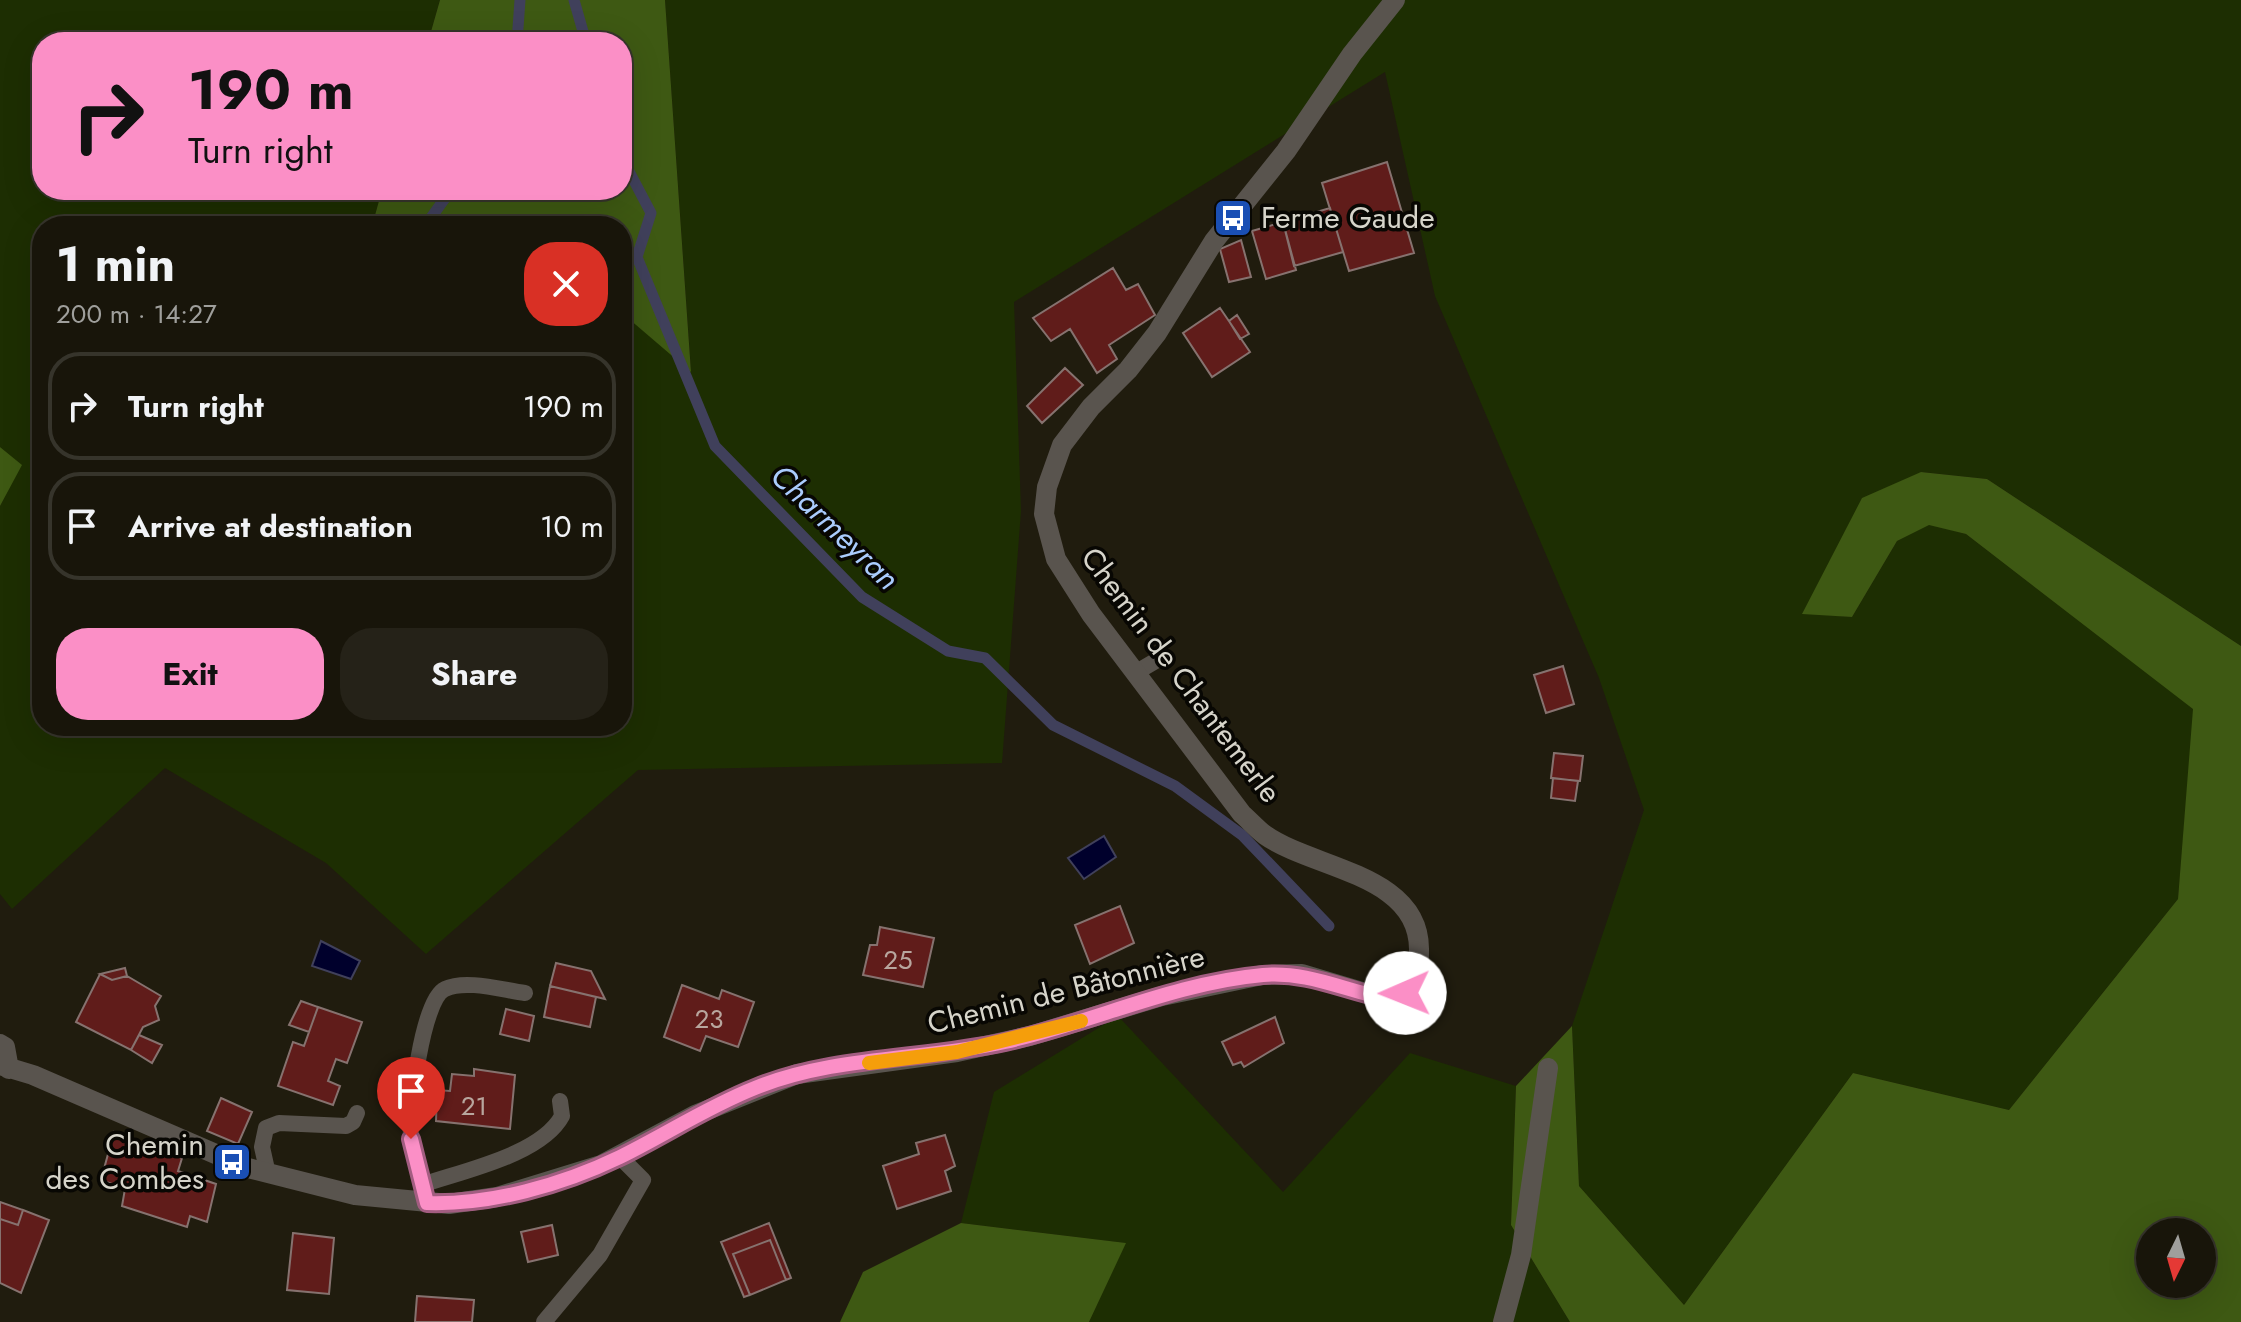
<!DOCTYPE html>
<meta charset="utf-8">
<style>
:root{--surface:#18150a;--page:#252218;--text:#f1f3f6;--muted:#9f9f9c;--line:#36342b;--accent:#fb8fc6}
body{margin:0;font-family:Jost,sans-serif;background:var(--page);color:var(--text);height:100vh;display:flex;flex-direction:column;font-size:30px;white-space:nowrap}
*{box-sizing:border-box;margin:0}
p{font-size:26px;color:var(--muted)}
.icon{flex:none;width:44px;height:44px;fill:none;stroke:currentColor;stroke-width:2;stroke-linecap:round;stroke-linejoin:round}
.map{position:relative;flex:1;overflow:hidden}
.side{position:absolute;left:32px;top:216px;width:600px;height:520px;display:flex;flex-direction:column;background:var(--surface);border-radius:32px;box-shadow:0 8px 32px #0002,0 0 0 2px var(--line)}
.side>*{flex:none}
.guide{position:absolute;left:32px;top:32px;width:600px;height:168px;border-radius:32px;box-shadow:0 8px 32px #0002,0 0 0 2px var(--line);background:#fb8fc6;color:#111;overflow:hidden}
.needle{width:52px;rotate:185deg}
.tools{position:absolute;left:2136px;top:1218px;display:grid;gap:16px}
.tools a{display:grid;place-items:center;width:80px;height:80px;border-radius:50%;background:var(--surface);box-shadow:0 8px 32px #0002,0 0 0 2px var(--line);font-size:40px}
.pin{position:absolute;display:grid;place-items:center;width:68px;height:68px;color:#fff;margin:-82px -34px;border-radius:50% 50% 50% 0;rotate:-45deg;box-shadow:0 0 8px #0007}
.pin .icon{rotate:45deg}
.me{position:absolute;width:88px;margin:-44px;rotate:269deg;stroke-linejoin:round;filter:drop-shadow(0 0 6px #0008)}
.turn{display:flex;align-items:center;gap:28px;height:168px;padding:0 24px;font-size:36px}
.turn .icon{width:104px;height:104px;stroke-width:2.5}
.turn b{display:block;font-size:56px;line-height:68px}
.round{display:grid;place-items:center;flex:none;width:84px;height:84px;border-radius:32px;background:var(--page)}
.head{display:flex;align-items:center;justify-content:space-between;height:136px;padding:0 24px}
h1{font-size:48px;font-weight:700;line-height:60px}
.action{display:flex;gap:16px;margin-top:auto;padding:16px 24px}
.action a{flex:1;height:92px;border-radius:32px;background:var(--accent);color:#111;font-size:32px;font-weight:700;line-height:92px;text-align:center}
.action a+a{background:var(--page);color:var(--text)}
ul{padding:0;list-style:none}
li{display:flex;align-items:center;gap:24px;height:108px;margin:0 16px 12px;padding:0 8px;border:4px solid var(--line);border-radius:32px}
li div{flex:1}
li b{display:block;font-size:30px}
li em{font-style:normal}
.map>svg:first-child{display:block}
.green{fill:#1d2e02}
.forest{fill:#3e5913;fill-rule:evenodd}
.water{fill:#00002c;stroke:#40405b;stroke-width:2}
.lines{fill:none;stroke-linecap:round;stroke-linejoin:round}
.stream{stroke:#40405b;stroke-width:11}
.building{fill:#601c1a;stroke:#86726f;stroke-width:2}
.service{stroke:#59544e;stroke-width:16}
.minor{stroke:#59544e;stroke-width:20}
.tertiary{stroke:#59544e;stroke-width:20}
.route-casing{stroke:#a35d81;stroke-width:20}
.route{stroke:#fb8fc6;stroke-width:14}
.slow{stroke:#f59e0b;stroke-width:14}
.labels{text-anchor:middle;stroke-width:7;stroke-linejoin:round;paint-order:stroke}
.number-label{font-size:26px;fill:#b8a69e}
.poi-label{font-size:30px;fill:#d6d4ca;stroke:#080703;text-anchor:start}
.street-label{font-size:30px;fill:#d6d4ca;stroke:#080703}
.water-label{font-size:32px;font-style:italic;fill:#aaccfd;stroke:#080703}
</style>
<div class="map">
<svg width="2241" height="1322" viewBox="0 0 2241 1322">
<rect width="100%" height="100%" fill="#201c0e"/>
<path class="green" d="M0,0H440L428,42H42V190H382L372,226H42V726H622V313L691,370L665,0H2241V646L1987,479L1922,472L1862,499L1803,613L1852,617L1897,541L1929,524L1966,534L2194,709L2178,899L2009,1110L1853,1073L1684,1305L1579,1186L1572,1026L1644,810L1599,678L1435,296L1385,72L1014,302L1021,511L1002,763L638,770L426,954L326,863L165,768L12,909L0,894V506L21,465L0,447Z
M1118,1016L1283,1192L1410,1053L1516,1086L1511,1225L1570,1322H1089L1125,1243L961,1223L994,1092Z"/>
<path class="forest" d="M440,0H665L691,372L622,313V226H372L382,190H622V42H428Z
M0,447L22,465L0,506Z
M1921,472L1987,479L2241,646V1322H1570L1511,1225L1516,1086L1572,1026L1579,1186L1684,1305L1853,1073L2009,1110L2178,899L2193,709L1966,534L1929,525L1897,541L1852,617L1802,614L1862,498ZM2150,1232H2202V1284H2150Z
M961,1223L1126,1243L1089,1322H840L863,1272Z"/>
<path class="water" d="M1104,836L1116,857L1084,879L1068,858Z
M321,941L360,961L351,979L312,966Z"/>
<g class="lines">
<path class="stream" d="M574,0L586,42
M517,42L520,0
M622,158L651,213L637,257L715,446L862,597L948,651L985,658L1053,725L1175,786L1242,835L1329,926
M425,226L451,190"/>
</g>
<path class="building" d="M1387,162L1414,253L1349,271L1322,183Z
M1330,208L1343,252L1294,266L1283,222Z
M1283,222L1296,270L1266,279L1252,231Z
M1241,240L1251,277L1229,282L1220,249Z
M1113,268L1126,290L1138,284L1155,315L1109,345L1117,359L1097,373L1070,329L1051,341L1033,318Z
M1220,308L1250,352L1212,377L1183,333Z
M1237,315L1249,334L1240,339L1229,321Z
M1065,368L1083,385L1042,423L1027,406Z
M1563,666L1574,704L1546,713L1534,675Z
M1554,753L1583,756L1580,781L1551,778Z
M1553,778L1578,781L1575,801L1551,798Z
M1120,906L1134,943L1090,964L1075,925Z
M880,927L934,938L923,987L863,975L870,945H877Z
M556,963L591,971L605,999L550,986Z
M125,968L127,976L112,980L100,974Z
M100,974L112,980L127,976L161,996L155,1006L159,1020L143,1027L131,1050L76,1022Z
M682,985L719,999L722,990L754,1002L738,1047L706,1036L700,1051L664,1037Z
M550,986L596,997L590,1027L544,1017Z
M301,1001L318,1007L309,1032L289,1025Z
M318,1007L362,1022L347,1063L336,1059L328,1081L340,1086L333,1105L278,1086L293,1042L304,1046Z
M506,1009L534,1016L529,1041L500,1034Z
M1275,1017L1284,1043L1244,1067L1241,1062L1233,1065L1222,1042Z
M139,1035L162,1045L152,1063L131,1050Z
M474,1069L515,1075L510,1129L436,1121L437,1090L450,1091L452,1074L474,1076Z
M221,1098L252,1112L238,1144L207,1131Z
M114,1132L182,1158L178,1171L216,1184L207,1222L190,1216L187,1227L122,1206L125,1189L101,1180Z
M945,1135L955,1166L945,1171L951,1191L897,1209L883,1166L919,1154L916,1143Z
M0,1202L23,1210L18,1225L0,1219Z
M23,1210L49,1220L21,1293L0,1283V1219L18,1225Z
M769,1223L791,1278L786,1280L770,1240L733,1254L750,1295L744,1297L721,1242Z
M552,1225L558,1255L528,1262L521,1232Z
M293,1233L334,1238L329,1294L287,1290Z
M770,1240L786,1280L750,1295L733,1254Z
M417,1296L474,1300L472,1322H415Z"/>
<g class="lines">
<path class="service" d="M1135,673L1164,656
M268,1174L262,1147L266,1128L279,1123L346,1126L353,1122L357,1113
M422,1185C462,1171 541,1155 562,1116L560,1101
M427,1203C421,1181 413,1159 411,1136C409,1111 422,999 445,989C466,979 502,990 525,993
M544,1322L600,1255L643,1180L620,1157"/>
<path class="minor" d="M0,1044L5,1047L9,1069
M0,1065L33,1075L248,1168L355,1195L449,1204L497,1197L601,1165L695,1115L797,1074L957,1052L1030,1036L1162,996L1262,975L1302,974L1379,997
M1503,1322L1521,1255L1548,1068"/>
<path class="tertiary" d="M1379,997C1396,1000 1404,996 1413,980C1419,971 1419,960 1419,950C1420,874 1313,869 1265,835C1257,829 1249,820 1242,814L1091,614L1056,559L1044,514L1047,487L1062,445L1091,407L1128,370L1157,333L1214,241L1286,151L1352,54L1395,0"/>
</g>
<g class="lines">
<g class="route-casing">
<path id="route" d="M411,1139L427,1203C491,1205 562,1185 620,1157C665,1135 707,1107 755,1088C833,1056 923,1060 1005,1042C1091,1023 1174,983 1263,975C1310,971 1347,992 1393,1000L1405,993"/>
</g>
<use href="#route" class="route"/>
<path class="slow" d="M869,1063L957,1052L1081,1021"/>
</g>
<defs>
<g id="bus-square" transform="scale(2)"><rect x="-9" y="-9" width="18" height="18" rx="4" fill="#1a4fb4" stroke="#080703"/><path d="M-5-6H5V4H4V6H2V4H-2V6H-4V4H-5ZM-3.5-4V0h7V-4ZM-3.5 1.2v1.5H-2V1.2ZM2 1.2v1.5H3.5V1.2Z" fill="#fff"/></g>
</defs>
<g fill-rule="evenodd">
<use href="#bus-square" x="1233" y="218"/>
<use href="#bus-square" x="232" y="1162"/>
</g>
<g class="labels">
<g class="number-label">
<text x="898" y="969">25</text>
<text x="709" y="1028">23</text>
<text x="474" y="1115">21</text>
</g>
<g class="poi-label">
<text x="1261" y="228">Ferme Gaude</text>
<text x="204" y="1155" text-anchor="end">Chemin<tspan x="204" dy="34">des Combes</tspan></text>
</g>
<g class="street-label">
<text transform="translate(1181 675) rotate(53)" y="10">Chemin de Chantemerle</text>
<text transform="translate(1066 990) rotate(-14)" y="10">Chemin de Bâtonnière</text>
</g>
<g class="water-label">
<text transform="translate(835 527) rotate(44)" y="11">Charmeyran</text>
</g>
</g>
</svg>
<div class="tools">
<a><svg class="needle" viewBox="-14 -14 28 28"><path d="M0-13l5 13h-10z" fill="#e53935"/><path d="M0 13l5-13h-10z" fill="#9f9f9c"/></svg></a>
</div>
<div class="pin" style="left:411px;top:1139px;background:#d93025"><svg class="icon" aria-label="arrive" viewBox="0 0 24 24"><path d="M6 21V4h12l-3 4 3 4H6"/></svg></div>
<svg class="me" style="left:1405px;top:993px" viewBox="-20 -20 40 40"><circle r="19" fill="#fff"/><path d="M0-13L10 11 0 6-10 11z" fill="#fb8fc6"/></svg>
<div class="guide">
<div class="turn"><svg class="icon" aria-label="right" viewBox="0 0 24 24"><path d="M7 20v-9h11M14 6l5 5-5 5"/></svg><div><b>190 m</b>Turn right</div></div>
</div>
<section class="side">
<div class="head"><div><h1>1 min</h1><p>200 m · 14:27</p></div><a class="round" style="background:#d93025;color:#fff"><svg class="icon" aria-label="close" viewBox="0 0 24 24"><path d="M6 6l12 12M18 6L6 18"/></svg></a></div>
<ul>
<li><svg class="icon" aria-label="right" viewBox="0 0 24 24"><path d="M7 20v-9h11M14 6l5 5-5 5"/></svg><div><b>Turn right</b></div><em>190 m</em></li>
<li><svg class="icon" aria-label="arrive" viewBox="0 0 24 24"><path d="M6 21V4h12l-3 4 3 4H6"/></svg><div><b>Arrive at destination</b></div><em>10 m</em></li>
</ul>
<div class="action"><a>Exit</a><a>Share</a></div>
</section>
</div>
